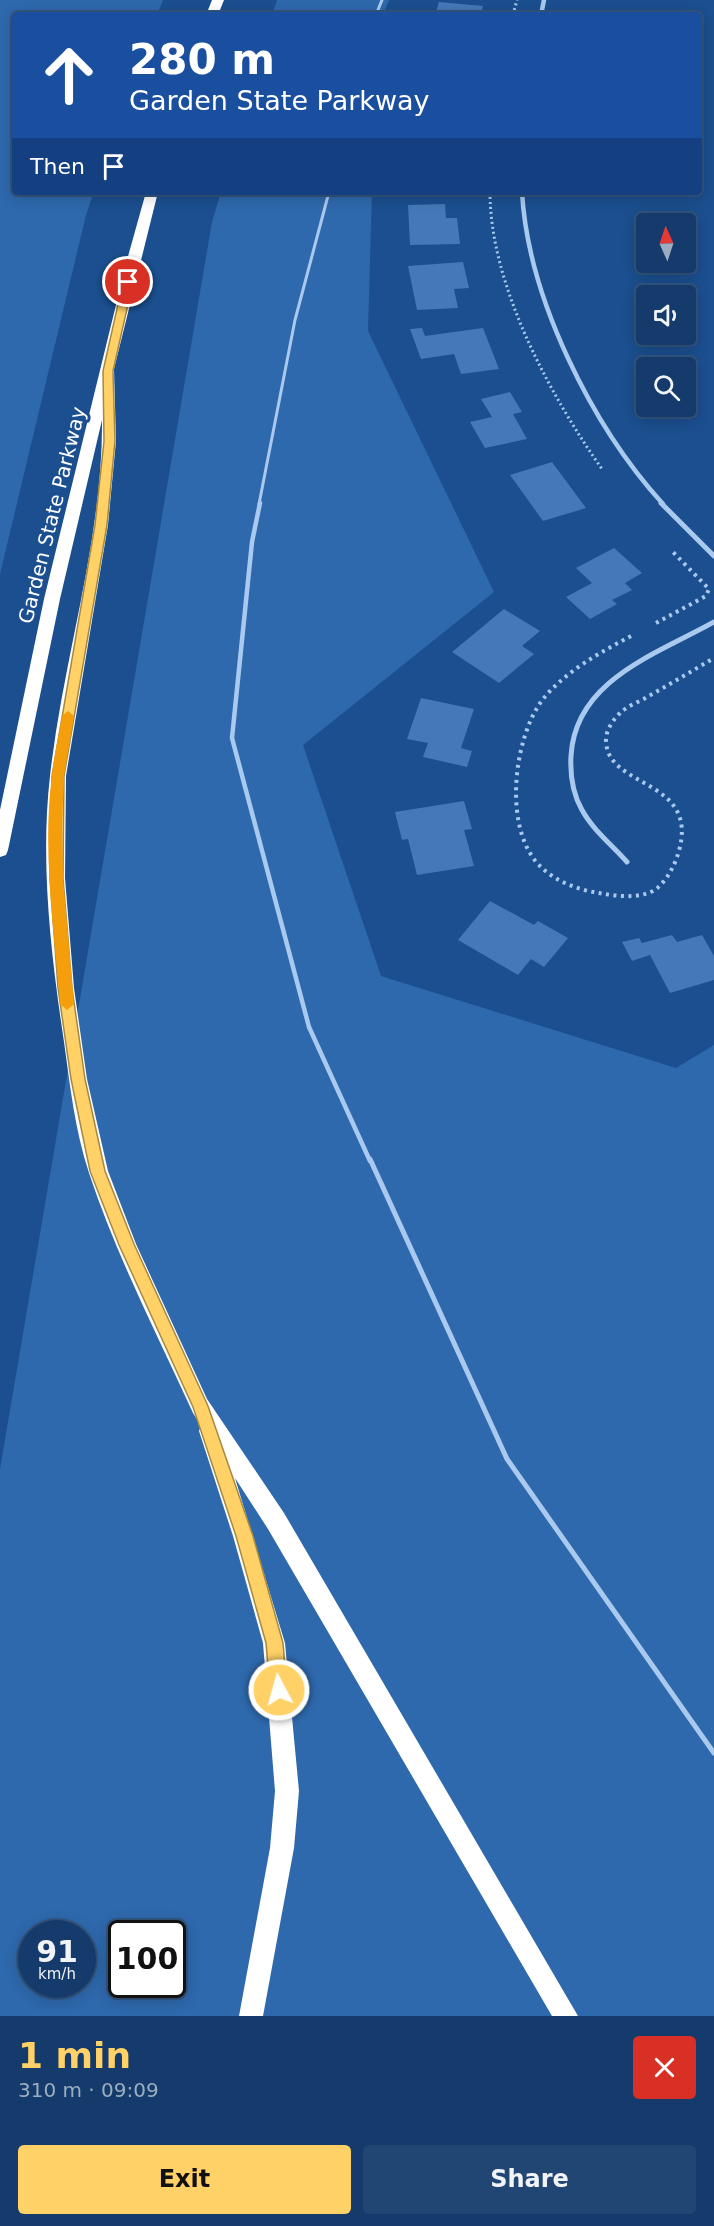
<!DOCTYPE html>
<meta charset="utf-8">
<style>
:root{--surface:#143b6b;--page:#214673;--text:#f1f3f6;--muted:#9dadc1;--line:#33557e;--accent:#ffd166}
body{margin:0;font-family:"DejaVu Sans",sans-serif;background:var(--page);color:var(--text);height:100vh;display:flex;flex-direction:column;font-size:22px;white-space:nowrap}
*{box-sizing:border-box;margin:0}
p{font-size:20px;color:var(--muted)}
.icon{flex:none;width:33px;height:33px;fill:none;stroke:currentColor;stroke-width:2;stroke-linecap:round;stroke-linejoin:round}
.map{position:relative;height:2016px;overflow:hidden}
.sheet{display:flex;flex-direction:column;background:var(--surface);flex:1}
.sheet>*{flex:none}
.top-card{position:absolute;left:12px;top:12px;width:690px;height:183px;border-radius:6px;box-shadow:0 3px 15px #0003,0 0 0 2px var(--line);background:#1a4fa0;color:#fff;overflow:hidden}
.needle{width:39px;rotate:357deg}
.controls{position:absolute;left:636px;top:213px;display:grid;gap:12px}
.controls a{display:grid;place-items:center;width:60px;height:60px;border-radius:6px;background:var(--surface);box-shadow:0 3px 15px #0003,0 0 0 2px var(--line);font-size:30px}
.speed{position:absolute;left:18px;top:1920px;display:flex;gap:12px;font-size:30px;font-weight:700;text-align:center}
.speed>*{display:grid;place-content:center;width:78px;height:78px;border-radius:50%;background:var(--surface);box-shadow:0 3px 15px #0003,0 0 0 2px var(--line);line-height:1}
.speed small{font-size:15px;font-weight:400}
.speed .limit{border:3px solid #111;border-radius:9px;background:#fff;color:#111}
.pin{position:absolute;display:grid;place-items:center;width:51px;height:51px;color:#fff;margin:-26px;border:3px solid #fff;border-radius:50%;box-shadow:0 2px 6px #0007}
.me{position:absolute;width:66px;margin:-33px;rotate:354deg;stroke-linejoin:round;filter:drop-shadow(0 0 4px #0008)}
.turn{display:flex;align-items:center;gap:21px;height:126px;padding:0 18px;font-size:27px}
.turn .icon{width:78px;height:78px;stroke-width:2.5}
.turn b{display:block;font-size:42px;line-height:51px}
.then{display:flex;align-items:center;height:57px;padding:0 18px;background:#0003;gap:12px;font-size:22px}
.round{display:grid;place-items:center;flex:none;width:63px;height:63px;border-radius:6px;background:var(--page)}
.head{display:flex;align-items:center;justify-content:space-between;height:102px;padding:0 18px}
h1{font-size:36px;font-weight:700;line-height:45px;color:var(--accent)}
.cta{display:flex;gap:12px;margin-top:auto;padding:12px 18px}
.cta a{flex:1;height:69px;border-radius:6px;background:var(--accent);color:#111;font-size:24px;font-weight:700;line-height:69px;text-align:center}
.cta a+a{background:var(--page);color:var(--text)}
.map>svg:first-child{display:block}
.green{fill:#2e69ad;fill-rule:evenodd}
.building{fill:#4478b7}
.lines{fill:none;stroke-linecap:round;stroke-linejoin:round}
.path-far1{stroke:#a9c9ee;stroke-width:3;stroke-dasharray:2 3;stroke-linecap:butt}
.path{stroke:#a9c9ee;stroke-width:4;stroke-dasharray:3 4.5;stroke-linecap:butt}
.service-far2{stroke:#a9c9ee;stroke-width:3}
.service-far1{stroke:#a9c9ee;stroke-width:4.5}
.service{stroke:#a9c9ee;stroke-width:5}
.minor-far1{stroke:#a9c9ee;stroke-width:4.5}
.minor{stroke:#a9c9ee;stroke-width:5}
.motorway{fill:#fff;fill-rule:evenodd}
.route{fill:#ffd166;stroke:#a68842;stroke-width:1.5}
.slow{fill:#f59e0b}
.labels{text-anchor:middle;stroke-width:6;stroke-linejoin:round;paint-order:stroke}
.street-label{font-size:20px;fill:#fff;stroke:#1b4f8f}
</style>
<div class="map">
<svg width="714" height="2016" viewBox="0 0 714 2016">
<rect width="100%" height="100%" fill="#1b4f8f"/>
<path class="green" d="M0,0H163L157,15H15V192H94L86,215L0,574Z
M277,0H389L383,15H272Z
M221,192H372L368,331L494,592L303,745L381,976L676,1068L714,1045V2016H0V1469L212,222ZM32,1934H82V1984H32ZM122,1934H172V1984H122Z"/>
<path class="building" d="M439,2L483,6L481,15H435Z
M445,204L446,218H457L460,244L410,245L408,205Z
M463,262L469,288L454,289L458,308L417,310L408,266Z
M422,328L425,336L483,328L499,369L461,374L454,354L421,359L410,329Z
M510,392L522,412L513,414L527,439L485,448L470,422L492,417L481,399Z
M552,462L586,508L543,521L510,475Z
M614,548L642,573L625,583L632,590L612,600L617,604L590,619L566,597L592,583L576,568Z
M504,609L540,631L522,646L534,654L499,683L452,652Z
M421,698L474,709L461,748L472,751L467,767L423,757L428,743L407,739Z
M464,801L472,829L464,830L474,866L417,875L408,839L402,840L395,812Z
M490,901L534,925L538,921L568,938L544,967L531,959L518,975L458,940Z
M672,935L677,942L702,935L714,956V980L670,993L650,955L632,961L622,942L639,938L642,943Z"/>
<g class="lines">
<path class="path-far1" d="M513,15L517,0
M490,192C490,285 550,395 602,469"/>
<path class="path" d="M656,623L706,596L709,589L671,550
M631,636C599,653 566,671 543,699C513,738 502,832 542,868C557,882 579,890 599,893C616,896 636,899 653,891C665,884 674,867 678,854C702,777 606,790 606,740C606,730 613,720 620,713C627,706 639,702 647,697C670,684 692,671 714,658"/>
<path class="service-far2" d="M376,15L382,0
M259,504L295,320L329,192"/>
<path class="service-far1" d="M260,503L252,542L232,738L309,1027L370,1161"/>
<path class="service" d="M370,1159L507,1459L714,1753"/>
<path class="minor-far1" d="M541,15L544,0
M522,192C528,298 592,426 663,504"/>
<path class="minor" d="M661,503L714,556
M627,862C612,845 593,830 582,810C573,794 570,774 571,756C575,680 657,654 714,622"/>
<path class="motorway" d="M212,0H224L218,15H206Z
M146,192H158L114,369L116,441L108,525L66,776L65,878L74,988L87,1079L108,1171L136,1244L207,1399L284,1513L578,2016H552L268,1529L235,1478L285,1643L299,1791L294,1848L263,2016H239L270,1848L275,1791L263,1643L233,1536L199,1431L201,1426L193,1413C157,1334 116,1255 89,1173C75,1131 70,1085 64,1042C51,955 40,863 50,776C63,657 103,541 102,420L60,599L8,850L6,855L0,857V810L44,599L127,260Z"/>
</g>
<path class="route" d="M128,279L133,282L113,371L115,441L107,525L64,776L63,878L72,988L85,1079L105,1171L134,1244L208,1406L253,1536L283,1643L287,1690L285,1696L279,1698L273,1696L270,1690L266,1643L236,1536L193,1407L119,1245L90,1171L71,1079L58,988L50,878L52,776L95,525L104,441L103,371L123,282Z"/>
<path class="slow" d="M68,711L74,716L64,776L62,826L63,878L74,1004L67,1010L60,1004C54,929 42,850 52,775C54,755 59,735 62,716Z"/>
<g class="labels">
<g class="street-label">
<text transform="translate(52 515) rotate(-76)" y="7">Garden State Parkway</text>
</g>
</g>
</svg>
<div class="controls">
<a><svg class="needle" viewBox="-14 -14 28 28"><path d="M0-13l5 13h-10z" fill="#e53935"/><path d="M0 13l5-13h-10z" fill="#9dadc1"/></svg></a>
<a><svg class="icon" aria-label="sound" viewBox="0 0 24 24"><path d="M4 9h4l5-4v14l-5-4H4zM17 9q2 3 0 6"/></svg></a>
<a><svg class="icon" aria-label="search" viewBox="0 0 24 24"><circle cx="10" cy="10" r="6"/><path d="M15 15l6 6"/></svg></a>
</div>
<div class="speed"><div>91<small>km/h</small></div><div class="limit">100</div></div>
<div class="pin" style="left:128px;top:282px;background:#d93025"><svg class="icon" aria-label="arrive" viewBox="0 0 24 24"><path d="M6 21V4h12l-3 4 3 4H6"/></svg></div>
<svg class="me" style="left:279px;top:1690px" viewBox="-20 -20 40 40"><circle r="17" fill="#ffd166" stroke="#fff" stroke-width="3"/><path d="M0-11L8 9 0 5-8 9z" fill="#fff"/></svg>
<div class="top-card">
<div class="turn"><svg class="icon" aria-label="ahead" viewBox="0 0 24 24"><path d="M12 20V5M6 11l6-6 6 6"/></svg><div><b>280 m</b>Garden State Parkway</div></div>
<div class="then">Then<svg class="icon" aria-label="arrive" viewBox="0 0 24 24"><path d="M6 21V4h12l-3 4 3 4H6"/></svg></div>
</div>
</div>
<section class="sheet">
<div class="head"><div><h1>1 min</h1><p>310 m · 09:09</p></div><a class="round" style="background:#d93025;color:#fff"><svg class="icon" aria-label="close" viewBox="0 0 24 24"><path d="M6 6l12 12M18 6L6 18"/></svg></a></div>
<div class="cta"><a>Exit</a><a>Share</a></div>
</section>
